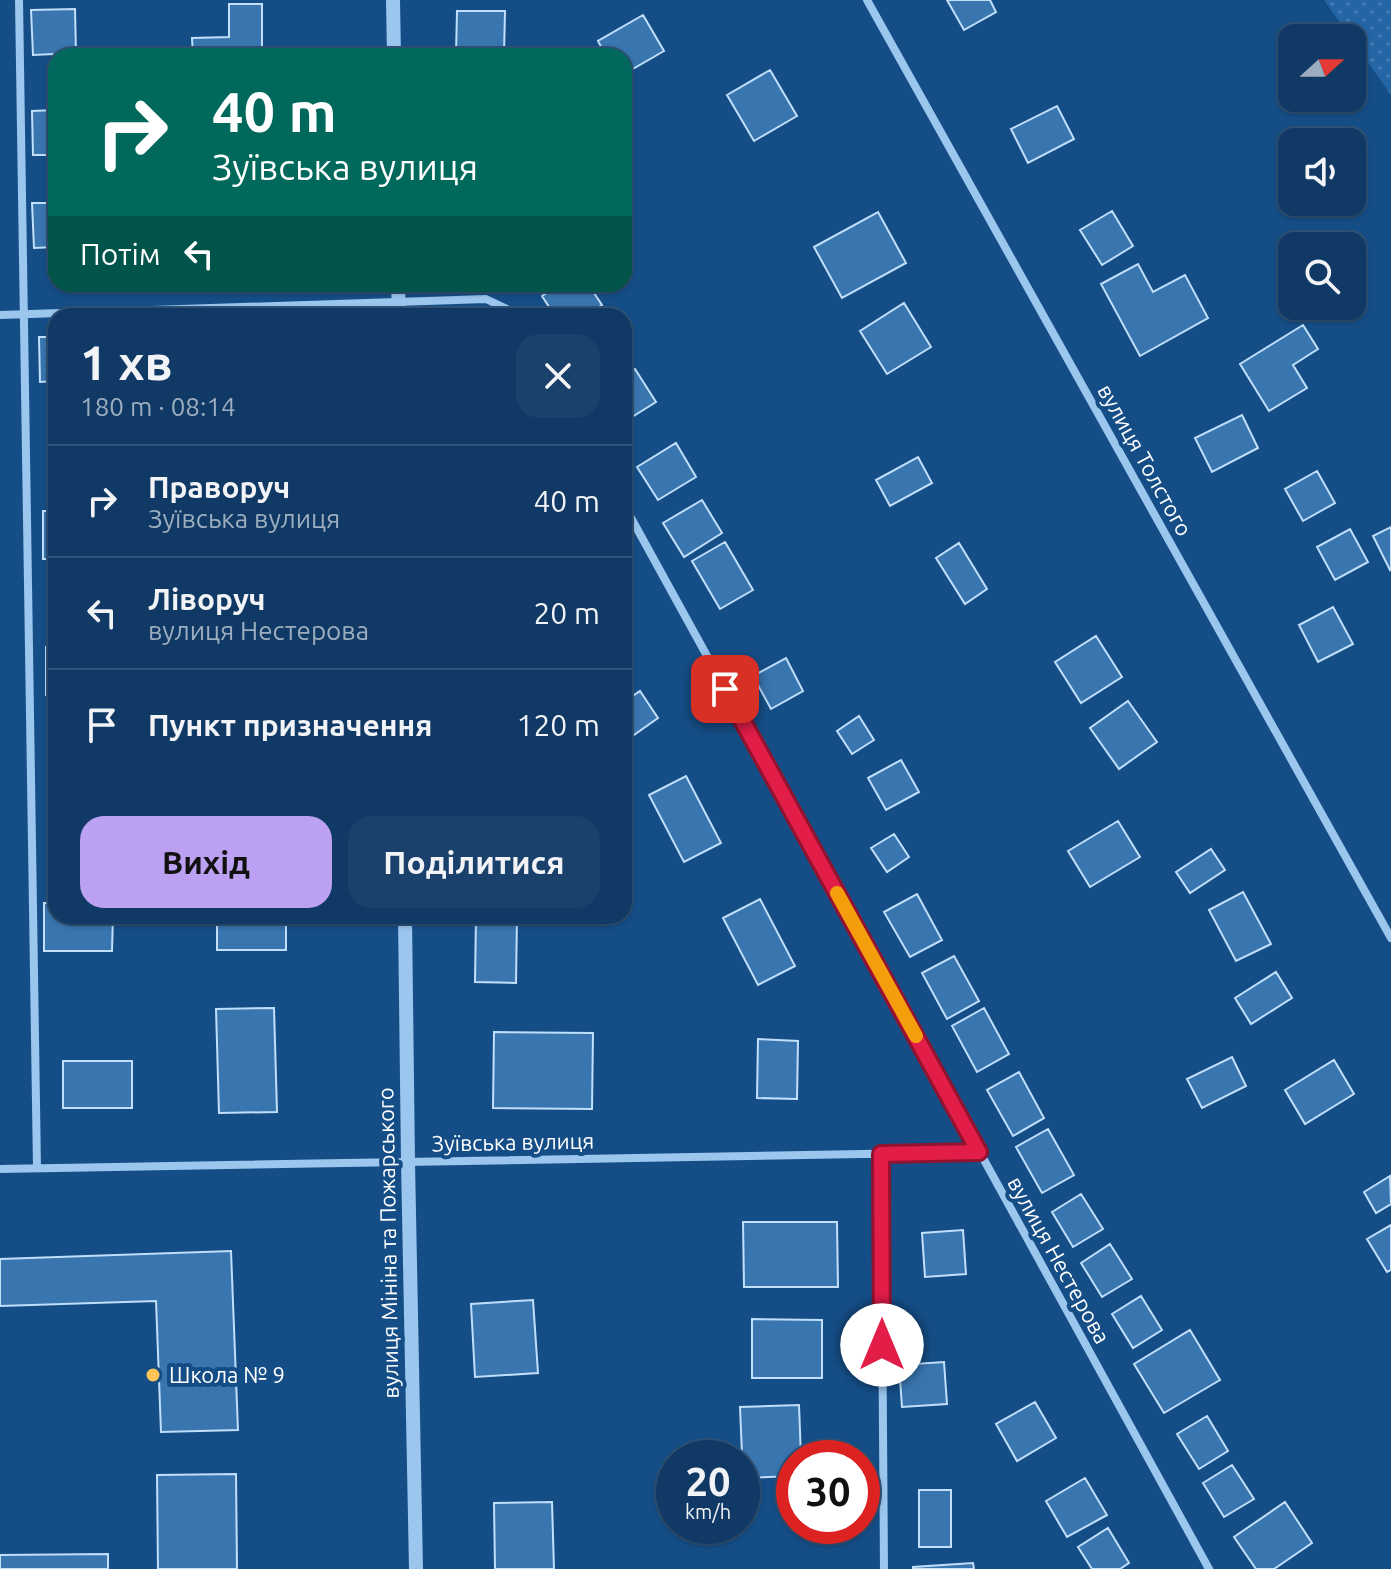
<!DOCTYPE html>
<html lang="uk">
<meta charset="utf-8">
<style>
:root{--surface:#103a65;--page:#19416b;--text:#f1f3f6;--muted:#9cadbf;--line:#305479;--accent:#bca0f2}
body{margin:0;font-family:Ubuntu,sans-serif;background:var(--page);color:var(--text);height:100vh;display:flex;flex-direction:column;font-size:30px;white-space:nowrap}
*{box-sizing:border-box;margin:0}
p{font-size:26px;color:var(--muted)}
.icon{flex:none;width:44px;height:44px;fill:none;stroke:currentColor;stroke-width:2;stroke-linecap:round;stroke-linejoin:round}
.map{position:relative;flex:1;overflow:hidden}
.sheet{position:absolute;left:48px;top:308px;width:584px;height:616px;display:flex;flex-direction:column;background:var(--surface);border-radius:24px;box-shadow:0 2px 6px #0004,0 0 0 2px var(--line)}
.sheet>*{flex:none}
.hud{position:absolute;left:48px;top:48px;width:584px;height:244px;border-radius:24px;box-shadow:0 2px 6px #0004,0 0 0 2px var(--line);background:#00695c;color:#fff;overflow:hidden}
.needle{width:52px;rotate:69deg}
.tools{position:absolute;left:1278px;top:24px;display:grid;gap:16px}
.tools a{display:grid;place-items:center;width:88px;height:88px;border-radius:16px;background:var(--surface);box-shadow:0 2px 6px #0004,0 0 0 2px var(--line);font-size:40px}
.speed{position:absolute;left:656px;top:1440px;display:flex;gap:16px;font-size:40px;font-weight:700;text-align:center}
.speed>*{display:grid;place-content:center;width:104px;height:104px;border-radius:50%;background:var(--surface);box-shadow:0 2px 6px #0004,0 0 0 2px var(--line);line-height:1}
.speed small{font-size:20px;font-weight:400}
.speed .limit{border:12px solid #d22;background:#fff;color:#111}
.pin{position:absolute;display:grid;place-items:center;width:68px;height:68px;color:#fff;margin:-34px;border-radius:16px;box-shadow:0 4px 12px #0006}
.me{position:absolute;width:88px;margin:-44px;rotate:0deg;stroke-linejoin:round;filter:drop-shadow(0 0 6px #0008)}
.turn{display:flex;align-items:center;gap:28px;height:168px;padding:0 32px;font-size:36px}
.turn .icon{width:104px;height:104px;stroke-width:2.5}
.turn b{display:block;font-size:56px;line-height:68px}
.then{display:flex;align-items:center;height:76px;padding:0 32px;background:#0003;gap:16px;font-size:30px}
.round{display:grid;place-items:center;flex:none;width:84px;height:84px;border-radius:24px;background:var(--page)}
.summary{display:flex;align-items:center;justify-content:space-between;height:136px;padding:0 32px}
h1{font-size:48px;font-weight:700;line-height:60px}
.cta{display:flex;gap:16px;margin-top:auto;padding:16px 32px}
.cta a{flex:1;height:92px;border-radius:24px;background:var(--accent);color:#111;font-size:32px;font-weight:700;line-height:92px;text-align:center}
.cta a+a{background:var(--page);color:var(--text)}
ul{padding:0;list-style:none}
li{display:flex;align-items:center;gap:24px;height:112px;padding:0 32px;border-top:2px solid var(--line)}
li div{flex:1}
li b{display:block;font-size:30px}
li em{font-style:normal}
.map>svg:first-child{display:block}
.park{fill:url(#park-dots)}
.building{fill:#3975af;stroke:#c1dffb;stroke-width:2}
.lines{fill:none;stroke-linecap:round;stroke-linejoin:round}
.minor{stroke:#9bc6ee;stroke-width:8}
.tertiary{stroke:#9bc6ee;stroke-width:14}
.route-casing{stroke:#92132f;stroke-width:20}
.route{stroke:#e11d48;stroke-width:14}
.slow{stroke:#f59e0b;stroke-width:14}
.poi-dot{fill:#ffc458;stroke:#154e87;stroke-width:3}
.labels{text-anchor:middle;stroke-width:8;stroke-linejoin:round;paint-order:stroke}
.street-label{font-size:22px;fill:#fff;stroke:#154e87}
.poi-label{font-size:22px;fill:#fff;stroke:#154e87;text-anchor:start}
</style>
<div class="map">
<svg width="1391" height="1569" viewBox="0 0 1391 1569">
<defs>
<pattern id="park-dots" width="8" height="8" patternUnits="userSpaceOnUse" patternTransform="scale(2)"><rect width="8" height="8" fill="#2466a5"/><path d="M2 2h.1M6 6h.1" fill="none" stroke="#457db2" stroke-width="1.8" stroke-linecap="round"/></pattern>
</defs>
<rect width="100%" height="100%" fill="#154e87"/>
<path class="park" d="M1324,0H1391V95Z"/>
<path class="building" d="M947,0H990L996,12L964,30Z
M229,4H262V56H193L192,38L229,37Z
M75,9L76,53L33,55L31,10Z
M457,11H505L504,55L456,54Z
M643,15L664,51L624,74V56H606L598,41Z
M770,70L797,116L754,141L727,95Z
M1057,106L1074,139L1028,163L1011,129Z
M56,110V155H33L32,111Z
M32,203H56V247L34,248Z
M1112,211L1133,246L1102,265L1080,230Z
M878,212L906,263L842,298L814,247Z
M1138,264L1153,292L1185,275L1208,318L1140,356L1101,284Z
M561,284H588L602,305L584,316H555L542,296Z
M904,303L931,347L887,374L860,331Z
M1303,325L1318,349L1293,365L1307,388L1269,411L1240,364Z
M39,337H56V381L40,382Z
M635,369L656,402L624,422V375Z
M1242,415L1258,448L1212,472L1195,438Z
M676,443L696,477L658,500L637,467Z
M918,457L932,483L890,506L876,480Z
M1317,471L1335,503L1303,521L1285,489Z
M702,500L722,533L684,557L663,523Z
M43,511H56V559H43Z
M1391,527V569L1390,570L1373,536Z
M1350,529L1368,562L1335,580L1317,547Z
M725,542L753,590L720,609L692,561Z
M959,543L987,589L965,604L936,558Z
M1333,607L1353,644L1318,662L1299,625Z
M1096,636L1122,677L1081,703L1055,662Z
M46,647H56V695H46Z
M786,658L803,691L771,709L753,676Z
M640,691L658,718L631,737L624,727V702Z
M1128,701L1157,742L1119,769L1090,728Z
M859,716L874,740L852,754L837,731Z
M901,760L919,792L886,810L868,778Z
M50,765H56V812H50Z
M686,776L721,843L684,862L649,795Z
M1118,821L1140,857L1090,887L1068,851Z
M894,834L909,857L887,872L871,848Z
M1211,849L1225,870L1190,893L1176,872Z
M1243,892L1271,944L1236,961L1209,910Z
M917,894L942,940L910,957L884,912Z
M760,899L795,966L758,985L723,918Z
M44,903H56V916H113L112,951H44Z
M217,916H286V950H217Z
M476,916H517L516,983L475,982Z
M954,956L979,1001L947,1019L922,973Z
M1276,972L1292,998L1251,1024L1235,998Z
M274,1008L277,1112L219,1113L216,1009Z
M984,1008L1009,1054L977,1072L952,1026Z
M494,1032L593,1033L592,1109L493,1108Z
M758,1039L798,1041L797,1099L757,1098Z
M1232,1057L1246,1086L1202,1108L1187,1079Z
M1334,1060L1354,1094L1305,1124L1285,1090Z
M63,1061H132V1108H63Z
M1019,1072L1044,1118L1013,1136L987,1090Z
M1048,1129L1074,1175L1042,1193L1016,1147Z
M1390,1176L1391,1204L1376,1213L1364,1192Z
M1081,1194L1103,1229L1073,1247L1052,1212Z
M743,1222H837L838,1287H744Z
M1391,1225V1270L1387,1272L1367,1239Z
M963,1230L966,1274L925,1277L922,1233Z
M1110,1244L1132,1279L1102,1297L1081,1263Z
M231,1251L238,1430L161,1432L156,1301L0,1306V1259Z
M1141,1296L1162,1330L1133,1348L1112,1314Z
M533,1300L538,1373L475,1377L471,1304Z
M752,1319L822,1320V1378H752Z
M1190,1330L1220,1380L1164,1413L1134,1364Z
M944,1362L947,1404L902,1407L899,1365Z
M1035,1402L1056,1438L1017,1461L996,1424Z
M799,1405L801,1458H794V1476L743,1478L740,1407Z
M1207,1416L1228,1451L1199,1469L1177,1434Z
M1232,1465L1254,1499L1224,1517L1203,1483Z
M236,1474L237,1569H158L157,1475Z
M1085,1478L1107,1515L1067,1537L1046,1501Z
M919,1490H951V1547H919Z
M552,1502L554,1569H495L494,1503Z
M1285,1502L1312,1543L1274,1569H1256L1234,1537Z
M1108,1528L1129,1563L1120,1569H1092L1078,1547Z
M108,1554V1569H0V1555Z
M973,1563L974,1569H913V1567Z"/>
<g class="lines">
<path class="minor" d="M19,0L37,1168
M867,0L1391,938
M0,315L486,299L507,309L515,316
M624,505L1209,1569
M881,1154L884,1569
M0,1169L979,1152"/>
<path class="tertiary" d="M393,0L394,56
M398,284L399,316
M405,916L408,1162L416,1569"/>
</g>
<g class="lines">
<g class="route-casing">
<path id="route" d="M725,689L979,1152L881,1154L882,1345"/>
</g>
<use href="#route" class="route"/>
<path class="slow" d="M837,893L916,1036"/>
</g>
<circle class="poi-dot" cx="153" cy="1375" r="8"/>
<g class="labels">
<g class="street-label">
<text transform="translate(1145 460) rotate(61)" y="8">вулиця Толстого</text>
<text transform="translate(513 1142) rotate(-1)" y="8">Зуївська вулиця</text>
<text transform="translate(388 1243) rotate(-91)" y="8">вулиця Мініна та Пожарського</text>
<text transform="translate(1059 1260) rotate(61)" y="8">вулиця Нестерова</text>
</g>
<g class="poi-label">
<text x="169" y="1383">Школа № 9</text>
</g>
</g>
</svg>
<div class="tools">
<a><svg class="needle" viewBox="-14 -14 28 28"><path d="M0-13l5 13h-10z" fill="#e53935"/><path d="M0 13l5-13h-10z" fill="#9cadbf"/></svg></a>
<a><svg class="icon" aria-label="sound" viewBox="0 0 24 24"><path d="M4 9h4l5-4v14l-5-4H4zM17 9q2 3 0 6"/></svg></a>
<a><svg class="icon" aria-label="search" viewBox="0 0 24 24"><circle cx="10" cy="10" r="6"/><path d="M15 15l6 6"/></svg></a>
</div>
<div class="speed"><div>20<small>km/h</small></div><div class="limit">30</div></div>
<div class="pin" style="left:725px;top:689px;background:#d93025"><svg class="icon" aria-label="arrive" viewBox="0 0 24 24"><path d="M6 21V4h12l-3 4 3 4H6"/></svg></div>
<svg class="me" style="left:882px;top:1345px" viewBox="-20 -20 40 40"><circle r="19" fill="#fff"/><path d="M0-13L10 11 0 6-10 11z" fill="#e11d48"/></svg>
<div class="hud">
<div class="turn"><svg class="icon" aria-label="right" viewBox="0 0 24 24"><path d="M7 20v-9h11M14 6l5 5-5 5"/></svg><div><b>40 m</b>Зуївська вулиця</div></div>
<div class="then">Потім<svg class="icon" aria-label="left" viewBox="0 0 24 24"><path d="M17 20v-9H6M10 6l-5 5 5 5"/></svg></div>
</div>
<section class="sheet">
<div class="summary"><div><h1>1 хв</h1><p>180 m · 08:14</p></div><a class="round"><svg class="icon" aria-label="close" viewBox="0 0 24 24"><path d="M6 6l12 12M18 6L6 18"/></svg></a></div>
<ul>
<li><svg class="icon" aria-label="right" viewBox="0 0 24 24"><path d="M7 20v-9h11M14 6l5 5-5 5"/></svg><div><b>Праворуч</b><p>Зуївська вулиця</p></div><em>40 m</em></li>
<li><svg class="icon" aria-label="left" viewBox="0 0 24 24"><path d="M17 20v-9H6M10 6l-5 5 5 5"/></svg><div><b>Ліворуч</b><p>вулиця Нестерова</p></div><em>20 m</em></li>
<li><svg class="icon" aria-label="arrive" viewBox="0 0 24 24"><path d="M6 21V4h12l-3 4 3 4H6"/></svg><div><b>Пункт призначення</b></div><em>120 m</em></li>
</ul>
<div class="cta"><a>Вихід</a><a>Поділитися</a></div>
</section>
</div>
